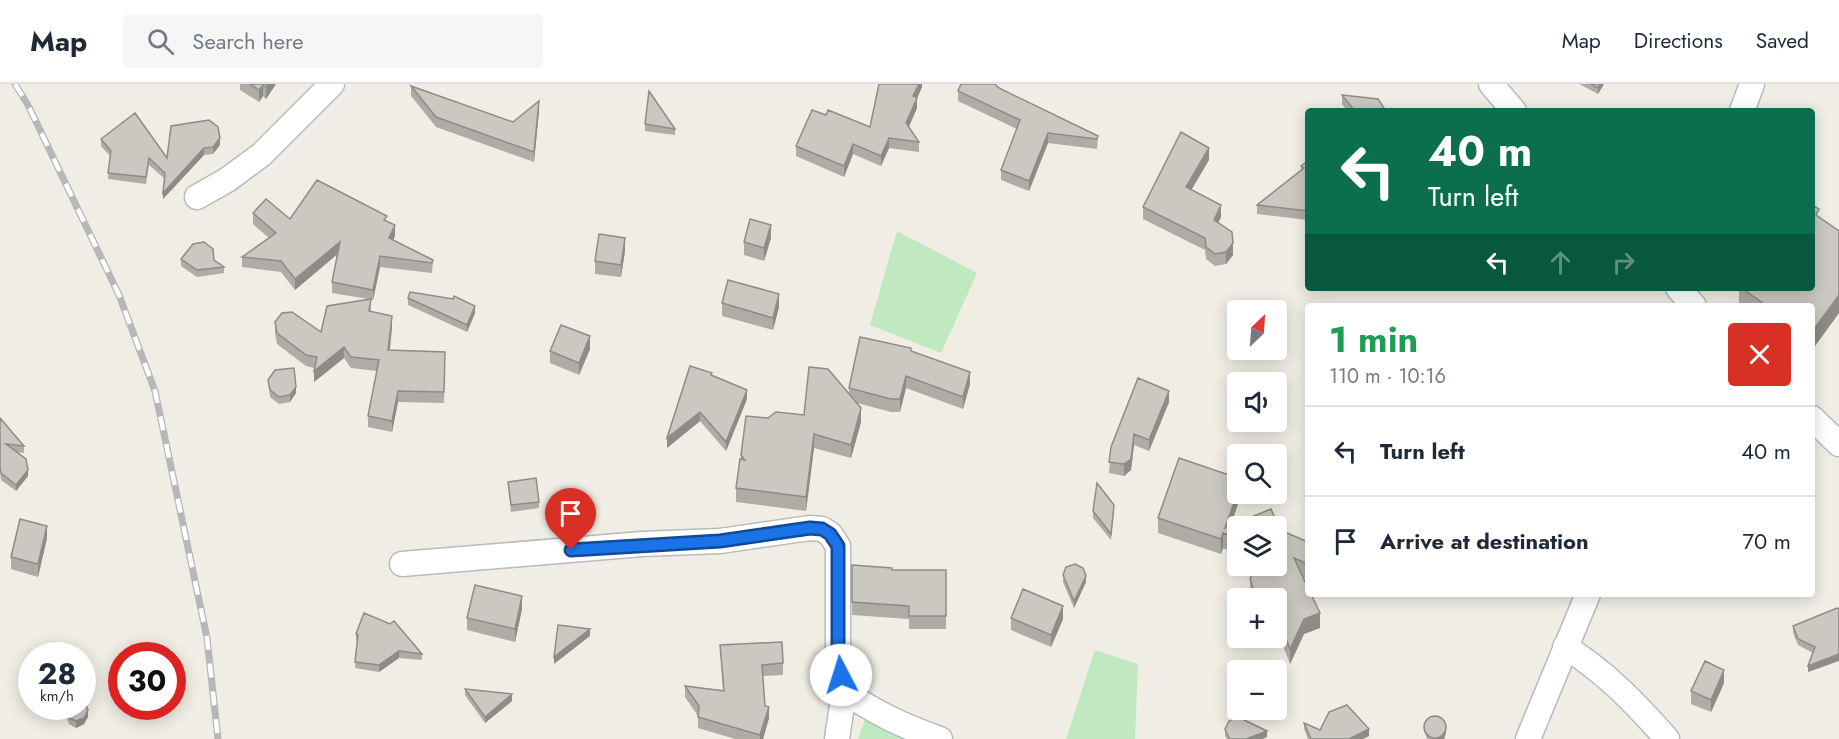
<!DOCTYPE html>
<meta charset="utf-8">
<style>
:root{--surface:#fff;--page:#f6f6f7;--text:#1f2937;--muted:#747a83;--line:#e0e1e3}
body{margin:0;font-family:Jost,sans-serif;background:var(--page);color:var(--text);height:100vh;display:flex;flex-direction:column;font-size:22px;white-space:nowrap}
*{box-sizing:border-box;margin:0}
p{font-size:20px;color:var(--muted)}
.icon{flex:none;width:33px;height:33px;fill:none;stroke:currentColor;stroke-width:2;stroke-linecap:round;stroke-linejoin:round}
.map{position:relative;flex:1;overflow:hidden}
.drawer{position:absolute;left:1305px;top:219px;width:510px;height:294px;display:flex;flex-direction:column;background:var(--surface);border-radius:6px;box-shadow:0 3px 15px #0003}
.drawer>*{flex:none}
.hud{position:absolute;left:1305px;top:24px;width:510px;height:183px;border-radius:6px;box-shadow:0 3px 15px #0003;background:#0b6e4f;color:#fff;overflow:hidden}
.needle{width:39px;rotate:25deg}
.buttons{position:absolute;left:1227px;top:216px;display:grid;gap:12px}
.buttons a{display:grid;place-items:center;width:60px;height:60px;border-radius:6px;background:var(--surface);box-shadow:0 3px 15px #0003;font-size:30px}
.speed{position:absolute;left:18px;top:558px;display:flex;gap:12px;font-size:30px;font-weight:700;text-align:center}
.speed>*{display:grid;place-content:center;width:78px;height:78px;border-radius:50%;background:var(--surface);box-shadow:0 3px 15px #0003;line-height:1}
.speed small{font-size:15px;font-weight:400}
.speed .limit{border:9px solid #d22;background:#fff;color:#111}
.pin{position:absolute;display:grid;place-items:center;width:51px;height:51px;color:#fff;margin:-62px -26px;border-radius:50% 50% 50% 0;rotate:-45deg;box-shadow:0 0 6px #0007}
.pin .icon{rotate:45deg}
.me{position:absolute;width:66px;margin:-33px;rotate:355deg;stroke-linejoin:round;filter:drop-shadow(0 0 4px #0008)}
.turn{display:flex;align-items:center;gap:21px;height:126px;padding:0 24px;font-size:27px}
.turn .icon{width:78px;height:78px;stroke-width:2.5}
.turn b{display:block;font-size:42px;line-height:51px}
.lanes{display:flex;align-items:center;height:57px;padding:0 24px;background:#0003;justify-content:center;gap:30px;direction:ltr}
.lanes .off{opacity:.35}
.round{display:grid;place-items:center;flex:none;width:63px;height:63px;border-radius:6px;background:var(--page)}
.overview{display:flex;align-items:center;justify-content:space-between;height:102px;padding:0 24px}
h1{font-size:36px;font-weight:700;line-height:45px;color:#1e9e55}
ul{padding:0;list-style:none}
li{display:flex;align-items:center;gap:18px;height:90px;padding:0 24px;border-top:2px solid var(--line)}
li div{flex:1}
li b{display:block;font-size:22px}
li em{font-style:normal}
header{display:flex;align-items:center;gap:36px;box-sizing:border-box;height:84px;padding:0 30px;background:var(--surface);border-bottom:2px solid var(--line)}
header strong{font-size:28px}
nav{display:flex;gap:33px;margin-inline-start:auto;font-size:21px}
.search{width:420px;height:54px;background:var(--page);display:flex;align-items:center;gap:15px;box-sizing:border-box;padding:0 21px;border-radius:6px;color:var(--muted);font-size:22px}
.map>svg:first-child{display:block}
.green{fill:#c0e9bf}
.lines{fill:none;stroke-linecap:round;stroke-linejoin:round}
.minor-casing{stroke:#b7bbbf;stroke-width:27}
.minor{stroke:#fff;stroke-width:24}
.rail-casing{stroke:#b6b7b7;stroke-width:7}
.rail{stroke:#fff;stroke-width:4.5;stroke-dasharray:14;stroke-linecap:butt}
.wall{fill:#afaca6}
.shaded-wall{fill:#8e8c87}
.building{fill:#cbc8c1;stroke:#8e8c87;stroke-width:1.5}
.route-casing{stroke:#114b97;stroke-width:15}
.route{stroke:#1a73e8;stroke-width:10}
</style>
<header>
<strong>Map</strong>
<div class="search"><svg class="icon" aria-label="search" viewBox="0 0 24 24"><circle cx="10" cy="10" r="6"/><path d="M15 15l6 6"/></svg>Search here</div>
<nav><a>Map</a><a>Directions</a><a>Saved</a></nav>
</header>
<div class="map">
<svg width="1839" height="655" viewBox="0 0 1839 655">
<rect width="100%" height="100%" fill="#f0ede4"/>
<path class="green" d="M897,147L977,189L941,269L870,241Z
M1095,566L1138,580L1135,655H1066Z
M867,630L939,655H858Z"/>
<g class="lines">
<g class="minor-casing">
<path id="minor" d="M1491,0L1514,27
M1742,27L1752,0
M197,113L227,96L261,71L332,0
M1678,204L1694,222
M1812,334L1839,360
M402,480L642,460L720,457L810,444L822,445L830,450L838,462V576L844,607L837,655
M1565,563C1605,587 1637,621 1667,655
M844,607C875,629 903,642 940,655
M1528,655L1588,510"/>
</g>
<use href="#minor" class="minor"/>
<g class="rail-casing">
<path id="rail" d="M15,0L28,21L119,211L155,307L207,554L218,655"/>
</g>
<use href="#rail" class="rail"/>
</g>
<path class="wall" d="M240,0H276L266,15L263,12L259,18L240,6Z
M922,0V3L917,14V24L909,43L919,58V68L889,64L881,82L853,70L844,93L796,72V62L826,31L870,43Z
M1579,0H1604L1598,10Z
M411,2L513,38L539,27L534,78L436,43L411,12Z
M999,4L1098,52L1097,65L1048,59L1029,107L1001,96V86L1017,45L958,17V7Z
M1342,11L1386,27H1347L1342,20Z
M645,40L675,45V51L645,47Z
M101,55L167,74L220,61L213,70L204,71L163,115L165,95L149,81L146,100L108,95L110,72L101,62Z
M1209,76L1191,106L1221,133L1218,139L1233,171L1226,180L1215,182L1206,175L1205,166L1143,135V123Z
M1308,77V136L1257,130V121L1301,86V82Z
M253,129L290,135L387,137L395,152L393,156L433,176L432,189L380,183L373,216H371V228L392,243L390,267L445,268L444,319L398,318L392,348L368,343V332L377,287L351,284L344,274L314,298V284L306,282L277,260L275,249V238L321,248L368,215L332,209V198L337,170L295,206L281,188L242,183V173L269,154L253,140Z
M1839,147V229L1812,266V222H1742L1739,219V204H1812Z
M771,154L764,177L744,171V158Z
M625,167L621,193L595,190V177Z
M181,175L214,176L224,183V189L197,193L181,182Z
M408,214L475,229L467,248L408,221Z
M722,219L779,223L773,246L722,232Z
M590,265L579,291L550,279V267Z
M911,267L970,300L963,325L906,304L900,328H891L857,319L861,338L851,374L814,364L806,427L736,418V404L741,371L768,334L804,331L849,309V304Z
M712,291L747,315L726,367L700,337L667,364Z
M268,296L296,309L290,318L279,320L270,313Z
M1169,318L1149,367L1134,361L1131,386L1124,392L1109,389L1111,363Z
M0,334L24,362V369L17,368L28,392L16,407L1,396L0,388Z
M1179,374L1238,394V410H1241V411L1231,442L1271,425L1280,446L1308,458V495L1303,493L1308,504V510H1311L1320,529V544L1304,550L1290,580L1276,544V514H1252L1250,510V495L1255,482H1276V442H1238V470L1223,464L1221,470L1158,449V434Z
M508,398L539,418V424L511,428Z
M1093,427L1114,428L1111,456L1093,434Z
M47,454L38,493L11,485V473Z
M852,481L892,486H946V545H909V535L852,531Z
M1063,491L1086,498L1074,524L1063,498Z
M1837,524L1808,588L1813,569L1798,561L1793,549V542Z
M522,525L515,558L467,546V534Z
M1011,534L1063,535L1051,563L1011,546Z
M356,550L422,570V576L399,574L379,588L355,584L358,557H356Z
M720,561L783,579V591L763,592L765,622L769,634L763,655H735L698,644V632L685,613V602L723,606Z
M1724,599L1711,628L1691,620V607Z
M465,605L512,617L485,639L465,611Z
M66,626L88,633L84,640L76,644L69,640L66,632Z
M1304,639L1320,646L1369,652L1363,655H1308L1304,645Z
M1425,642L1446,649L1444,655H1427L1425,649Z
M1225,645L1267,653L1262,655H1227L1225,652Z"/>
<path class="shaded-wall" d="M268,0H276L266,15V3Z
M919,0H922V3L913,23V12Z
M1600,0H1604L1598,10V4Z
M263,1V12L259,18V6Z
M917,14V24L906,49V39Z
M539,17V27L534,78V68Z
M1048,49V59L1029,107V97Z
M220,54V61L213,70V63Z
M889,54V64L881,82V72Z
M853,60V70L844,93V82Z
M204,64V71L163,115V109Z
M1209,64V76L1186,115V103Z
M1221,121V133L1214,148V136Z
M395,141V152L389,165V154Z
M771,141V154L764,177V164Z
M625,154V167L621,193V181Z
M340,158V168L295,206V195Z
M1233,159V171L1226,180V168Z
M380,172V183L373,216V206Z
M779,210V223L773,246V234Z
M1839,211V229L1812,266V248Z
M475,222V229L467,248V241Z
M392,232V243L388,278V266Z
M590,252V265L579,291V279Z
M344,263V274L314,298V287Z
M970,288V300L963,325V313Z
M906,292V304L900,328V315Z
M296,303V309L290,318V311Z
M747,306V315L726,367V358Z
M398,307V318L392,348V337Z
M1169,307V318L1149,367V356Z
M861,324V338L851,374V361Z
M700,328V337L667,364V354Z
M814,350V364L806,427V413Z
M1134,350V361L1131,386L1124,392V380Z
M28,386V392L16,407V401Z
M1238,407V410H1241V411L1227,451L1225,444Z
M47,442V454L38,493V480Z
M1223,449V464L1221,470V455Z
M1086,492V498L1074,524V517Z
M522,512V525L515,558V545Z
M1063,522V535L1051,563V551Z
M1320,529V544L1304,550L1290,580V565L1304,535Z
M590,545V552L554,580V573Z
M399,567V574L379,588V581Z
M1839,570V577L1808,588V582Z
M1724,586V599L1711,628V616Z
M512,610V617L485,639V633Z
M769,623V634L763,655H760V651Z
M88,626V633L84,640L76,644V637Z
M1446,643V649L1444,655H1436V654Z
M1369,645V652L1363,655H1349Z
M1267,647V653L1262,655H1246Z"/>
<path class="building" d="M250,0H268L266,3L263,1L259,6Z
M879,0H919L913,12L917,14L906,39L919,58L889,54L881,72L853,60L844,82L796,62L812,26L826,31L828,26L870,43Z
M961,0H995L999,4L1098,52L1097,55L1048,49L1029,97L1001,86L1020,36L958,7Z
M1591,0H1600L1598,4Z
M411,2L513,38L539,17L534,68L436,33Z
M649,7L675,45L645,40Z
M1342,11L1378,15L1386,27H1355Z
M135,29L167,74L171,42L209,36L218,43L220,54L213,63L204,64L163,109L165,89L149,74L146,93L108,89L111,67L101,55Z
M1181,48L1209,64L1186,103L1221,121L1214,136L1232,148L1233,159L1226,168L1215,170L1206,163L1205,154L1143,123Z
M1308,77V127L1257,121L1304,84L1301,82Z
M317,96L387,132L384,136L395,141L389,154L433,176L432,179L380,172L373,206L332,198L340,158L295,195L281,177L242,173L276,149L253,129L266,115L290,135Z
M1812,121L1819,125L1816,131L1839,147V211L1812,248V222H1767L1742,204H1812Z
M750,135L771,141L764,164L744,158Z
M599,150L625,154L621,181L595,177Z
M204,158L213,165L214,176L224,183L197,186L181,175L193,160Z
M728,196L779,210L773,234L722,219Z
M410,208L453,215L454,212L475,222L467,241L408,214Z
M371,215L369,227L392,232L388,266L445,268L444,308L398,307L392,337L368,332L379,276L351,273L344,263L314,287L317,273L306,271L277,249L275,238L282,229L292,228L321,248L327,222Z
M561,241L590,252L579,279L550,267Z
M860,253L911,264V267L970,288L963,313L906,292L900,315H891L849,304Z
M690,282L712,289L711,291L747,306L726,358L700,328L667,354Z
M809,283L828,285L861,324L851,361L814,350L806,413L736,404L740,375L745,376L741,371L746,332L768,334L776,328L804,331Z
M294,284L296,303L290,311L279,313L270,306L268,296L275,286Z
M1138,294L1169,307L1149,356L1134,350L1131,375L1124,380L1109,378L1111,363Z
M0,334L24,362L6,360L26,375L28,386L16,401L1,389L0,382Z
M1179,374L1238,394V407L1225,444L1271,425L1280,446L1308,458V480L1294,474L1308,504V510H1311L1320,529L1304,535L1290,565L1276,529V514H1257L1250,495L1255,482H1276V442H1238V455L1223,449L1221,455L1158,434Z
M536,394L539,418L511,421L508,398Z
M1097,399L1114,421L1111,450L1093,427Z
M20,435L47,442L38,480L11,473Z
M1075,480L1083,484L1086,492L1074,517L1063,491L1066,483Z
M852,481L892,484V486H946V532H909V522L852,518Z
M475,501L522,512L515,545L467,534Z
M1023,505L1063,522L1051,551L1011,534Z
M1837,524L1839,525V570L1808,582L1815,563L1798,555L1793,542Z
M364,529L390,540L394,537L422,570L399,567L379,581L355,578L358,551L356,550Z
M558,541L590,545L554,573Z
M782,558L783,579L762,581L765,622L769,623L760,651L698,633L699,622L685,602L724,607L720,561Z
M1705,577L1724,586L1711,616L1691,607Z
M465,605L512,610L485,633Z
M82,617L85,618L88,626L84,634L76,637L69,634L66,626L67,622H82Z
M1347,621L1369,645L1349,655H1311L1304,639L1320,646L1329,628Z
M1424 643a11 11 0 1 1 22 0a11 11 0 1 1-22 0Z
M1238,633L1267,647L1246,655H1231L1229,654L1225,645L1229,637Z"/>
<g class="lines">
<g class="route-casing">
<path id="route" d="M571,466L720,457L810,444L822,445L830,450L838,462V576L841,591"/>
</g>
<use href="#route" class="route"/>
</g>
</svg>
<div class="buttons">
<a><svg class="needle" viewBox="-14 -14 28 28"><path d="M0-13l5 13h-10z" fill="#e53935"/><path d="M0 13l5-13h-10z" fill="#747a83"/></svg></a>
<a><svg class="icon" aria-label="sound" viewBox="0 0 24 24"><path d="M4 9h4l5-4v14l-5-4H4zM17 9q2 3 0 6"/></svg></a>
<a><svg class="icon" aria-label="search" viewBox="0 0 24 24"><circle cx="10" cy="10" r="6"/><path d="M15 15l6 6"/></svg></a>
<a><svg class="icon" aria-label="layers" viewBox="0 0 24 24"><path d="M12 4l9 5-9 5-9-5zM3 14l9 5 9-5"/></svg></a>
<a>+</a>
<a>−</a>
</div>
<div class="speed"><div>28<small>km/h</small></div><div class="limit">30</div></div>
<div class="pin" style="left:571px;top:466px;background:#d93025"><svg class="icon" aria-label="arrive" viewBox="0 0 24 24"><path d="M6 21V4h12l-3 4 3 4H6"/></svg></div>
<svg class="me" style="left:841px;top:591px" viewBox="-20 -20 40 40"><circle r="19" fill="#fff"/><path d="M0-13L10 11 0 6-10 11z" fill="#1a73e8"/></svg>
<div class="hud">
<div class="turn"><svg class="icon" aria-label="left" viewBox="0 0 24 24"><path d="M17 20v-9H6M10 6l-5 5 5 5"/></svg><div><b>40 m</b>Turn left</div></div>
<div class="lanes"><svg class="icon" aria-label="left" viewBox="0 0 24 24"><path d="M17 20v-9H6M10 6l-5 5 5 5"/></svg><svg class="icon off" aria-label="ahead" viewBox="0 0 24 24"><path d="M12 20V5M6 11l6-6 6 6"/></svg><svg class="icon off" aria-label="right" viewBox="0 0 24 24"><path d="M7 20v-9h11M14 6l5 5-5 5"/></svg></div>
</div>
<section class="drawer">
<div class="overview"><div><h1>1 min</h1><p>110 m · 10:16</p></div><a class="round" style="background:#d93025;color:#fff"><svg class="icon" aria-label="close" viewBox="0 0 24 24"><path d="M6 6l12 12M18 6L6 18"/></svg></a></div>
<ul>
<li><svg class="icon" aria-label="left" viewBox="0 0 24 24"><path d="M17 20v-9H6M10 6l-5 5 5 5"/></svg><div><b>Turn left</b></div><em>40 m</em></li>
<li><svg class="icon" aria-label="arrive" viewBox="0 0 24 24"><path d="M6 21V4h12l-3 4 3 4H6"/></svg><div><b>Arrive at destination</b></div><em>70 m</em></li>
</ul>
</section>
</div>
